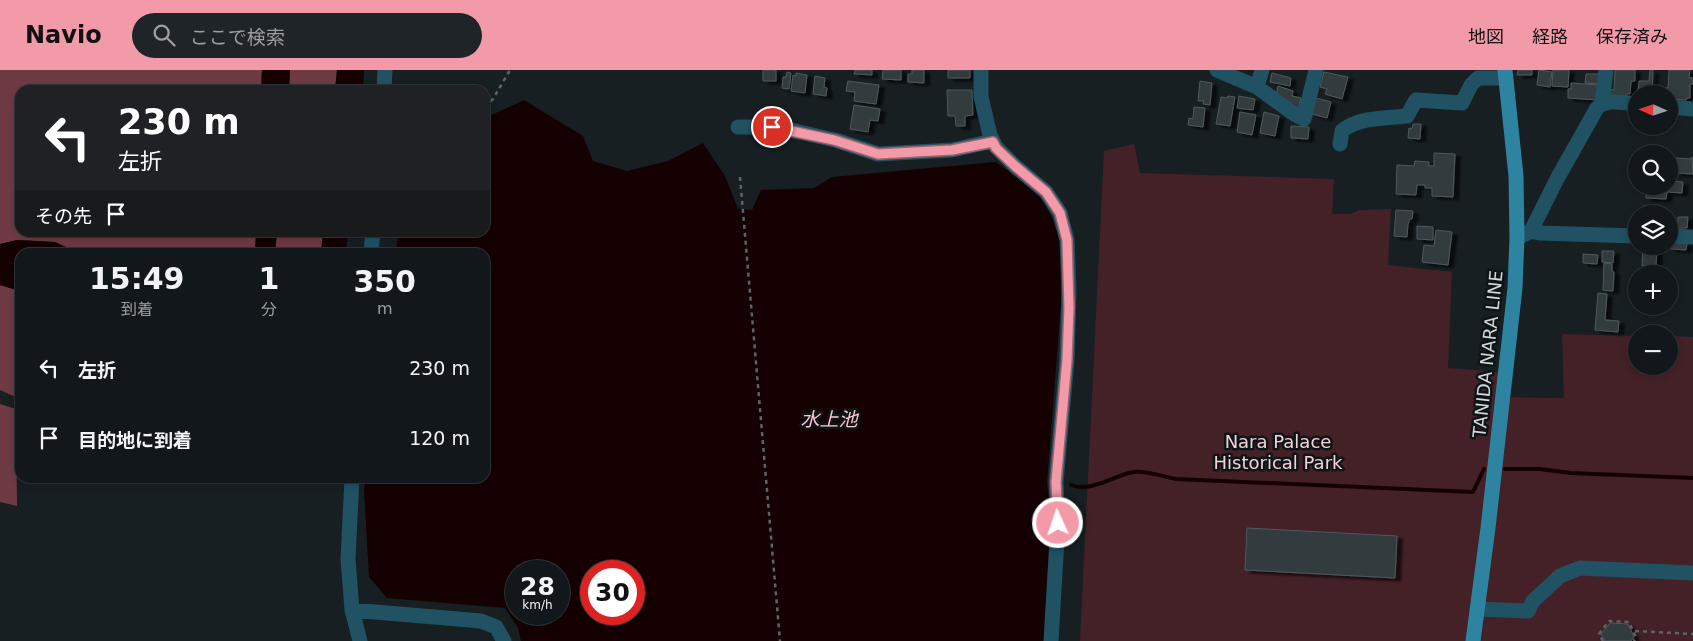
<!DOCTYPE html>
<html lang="ja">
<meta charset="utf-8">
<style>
:root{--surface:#11171a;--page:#1e2427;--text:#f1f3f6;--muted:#9c9fa2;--line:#303639;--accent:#f39aa9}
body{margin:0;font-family:"DejaVu Sans","Noto Sans JP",sans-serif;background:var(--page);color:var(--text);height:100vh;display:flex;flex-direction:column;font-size:19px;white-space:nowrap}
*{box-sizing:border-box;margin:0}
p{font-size:16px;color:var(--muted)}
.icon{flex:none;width:28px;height:28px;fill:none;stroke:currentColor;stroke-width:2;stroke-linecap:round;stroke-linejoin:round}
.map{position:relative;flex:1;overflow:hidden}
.side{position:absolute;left:15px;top:178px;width:475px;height:235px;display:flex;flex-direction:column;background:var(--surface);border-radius:15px;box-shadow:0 2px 8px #0003,0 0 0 1px var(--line)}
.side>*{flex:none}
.top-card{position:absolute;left:15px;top:15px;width:475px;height:152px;border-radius:15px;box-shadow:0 2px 8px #0003,0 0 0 1px var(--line);background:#202124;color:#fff;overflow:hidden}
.needle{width:32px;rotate:273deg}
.buttons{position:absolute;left:1628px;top:15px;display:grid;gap:10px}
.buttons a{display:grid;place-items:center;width:50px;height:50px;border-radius:50%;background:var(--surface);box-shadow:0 2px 8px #0003,0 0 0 1px var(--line);font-size:25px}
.speed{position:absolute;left:505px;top:490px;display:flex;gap:10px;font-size:25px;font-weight:700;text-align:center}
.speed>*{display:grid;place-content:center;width:65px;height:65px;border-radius:50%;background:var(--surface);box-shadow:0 2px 8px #0003,0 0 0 1px var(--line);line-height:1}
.speed small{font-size:12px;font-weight:400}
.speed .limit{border:8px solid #d22;background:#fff;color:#111}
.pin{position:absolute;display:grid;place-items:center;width:42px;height:42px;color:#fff;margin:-21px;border:2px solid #fff;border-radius:50%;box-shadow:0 1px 5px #0007}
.me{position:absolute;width:55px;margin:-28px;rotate:357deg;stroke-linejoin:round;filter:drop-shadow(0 0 4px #0008)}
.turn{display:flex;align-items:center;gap:18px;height:105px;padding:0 20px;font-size:22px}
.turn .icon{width:65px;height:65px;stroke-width:2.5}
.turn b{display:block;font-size:35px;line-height:42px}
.then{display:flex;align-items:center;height:48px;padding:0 20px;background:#0003;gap:10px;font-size:19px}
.eta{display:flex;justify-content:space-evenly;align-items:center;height:85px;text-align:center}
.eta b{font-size:30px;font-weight:600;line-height:35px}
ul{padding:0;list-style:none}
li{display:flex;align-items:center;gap:15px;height:70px;padding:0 20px}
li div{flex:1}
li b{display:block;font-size:19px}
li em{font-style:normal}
header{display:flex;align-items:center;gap:30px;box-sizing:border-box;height:70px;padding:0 25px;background:var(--accent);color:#111}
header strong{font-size:24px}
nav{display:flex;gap:28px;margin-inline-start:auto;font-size:18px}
.search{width:350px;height:45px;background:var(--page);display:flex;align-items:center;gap:12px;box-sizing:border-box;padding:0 18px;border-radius:28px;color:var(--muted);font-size:19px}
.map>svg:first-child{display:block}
.green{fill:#442027}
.forest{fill:#6e3b44}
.water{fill:#150002;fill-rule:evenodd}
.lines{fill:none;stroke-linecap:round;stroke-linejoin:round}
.stream{stroke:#150002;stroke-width:4}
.building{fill:#323a3e;stroke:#50595c;filter:url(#shadow)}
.path{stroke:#5d6467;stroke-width:2.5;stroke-dasharray:4 4;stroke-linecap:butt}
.minor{stroke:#205263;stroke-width:15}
.major{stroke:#2e84a0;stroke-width:15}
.route-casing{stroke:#9e646e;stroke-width:12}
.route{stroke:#f39aa9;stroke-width:9}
.labels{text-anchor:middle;stroke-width:5;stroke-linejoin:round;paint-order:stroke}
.street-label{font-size:18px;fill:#d4d9db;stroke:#0e1518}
.park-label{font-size:18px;fill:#f6d1d6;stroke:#0e1518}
.water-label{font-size:19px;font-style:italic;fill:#f9c3cb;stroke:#0e1518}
</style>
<header>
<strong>Navio</strong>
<div class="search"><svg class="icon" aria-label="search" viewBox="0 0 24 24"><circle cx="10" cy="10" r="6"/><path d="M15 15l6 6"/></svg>ここで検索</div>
<nav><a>地図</a><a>経路</a><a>保存済み</a></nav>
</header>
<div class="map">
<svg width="1693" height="571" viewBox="0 0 1693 571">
<defs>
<filter id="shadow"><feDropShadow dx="5.5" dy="3" stdDeviation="1" flood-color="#0009"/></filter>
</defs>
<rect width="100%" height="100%" fill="#171f22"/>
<path class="green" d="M1134,74L1140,103L1334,109L1332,144H1351L1359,140L1391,139L1388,195L1452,202L1448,298L1499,302L1496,327L1564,328L1562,264L1636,266V296H1669V266L1693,267V571H1080L1104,81Z"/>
<path class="forest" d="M0,0H262L261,20H20V162L256,163L255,182H76L55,172L17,170L0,174Z
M290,0H337L335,20H289Z
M277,163H323L321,182H275Z
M0,215L20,221V329L0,320Z
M0,334L16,339L17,436L0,432Z"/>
<path class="water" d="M262,0H290L289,20H261Z
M337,0H364L363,20H335Z
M524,30L583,66L593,91L627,101L668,91L703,73L725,106L738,139L752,140L761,120L814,118L832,107L996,92L1040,125L1052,148L1060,171L1061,234L1047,412L1051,452L1045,571H521L518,558L505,538L387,528L369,507L364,421L366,408H485V182H396L398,163L485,162V48ZM516,501H559V544H516ZM591,501H634V544H591Z
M256,163H277L275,182H255Z
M323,163H348L346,182H321Z
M17,170L55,172L76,182H20V221L0,215V174Z"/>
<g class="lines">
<path class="stream" d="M1505,399H1540L1571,403L1693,408
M1071,415C1091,423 1114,405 1134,402C1145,400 1165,407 1176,409L1473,422L1484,399"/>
</g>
<path class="building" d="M763,0H776V11H763Z
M855,0H872V5L854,4Z
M883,0H901V10L882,9Z
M912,0H924V13L908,12V4H912Z
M948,0H970V8H948Z
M1518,0H1532V5H1517Z
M1539,0L1552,2L1550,17L1537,15Z
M1553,0H1569L1568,17L1552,16Z
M1615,0H1635V11H1631L1630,24L1627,23V29L1606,28L1607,19L1614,20Z
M1650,0H1653L1652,24H1638L1639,11H1649Z
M1669,0H1690L1689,8H1693V14H1690V28H1687L1686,30L1669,29V24H1655L1656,17L1668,18Z
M787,2L791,3L789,19L782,18L783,7H786Z
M1324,2L1348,7L1342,29L1325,24L1327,19L1320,17Z
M796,3L807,5L805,23L791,21L793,5L796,6Z
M1272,3L1291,8L1290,16L1270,12Z
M1586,4H1599V14L1585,13Z
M815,6L825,8L824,17L827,18L826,26L813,24Z
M848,11L879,15L876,34L854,31L855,22L846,21Z
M1200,11L1212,13L1210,35L1203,34L1204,31H1198Z
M1571,13L1599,15L1598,30L1568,28V19H1571Z
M1278,16L1293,21L1292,26L1301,28L1298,41L1275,30Z
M947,20H972L973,45L965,46V56H956L955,46H948Z
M1228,26L1235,27L1230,56L1216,54L1221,27L1227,28Z
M1239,26L1255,29L1253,40L1237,38Z
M1316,28L1331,32L1327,48L1312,44Z
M854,35L880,39L878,51L870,50L868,62L850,59Z
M1194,37L1205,38L1203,57L1188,55L1189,48L1193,49Z
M1240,42L1256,45L1252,65L1237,62Z
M1264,42L1279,46L1275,66L1260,63Z
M1413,54H1421L1420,69L1408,68L1409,58L1412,59Z
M1291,56L1309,57L1308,69L1291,68Z
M1434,83L1455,84L1453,127L1432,126V118H1425V115H1417L1416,125L1396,124L1397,95L1414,96L1415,91L1429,92V96H1434Z
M1692,87L1693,104L1675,103L1676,88L1692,89Z
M1669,111L1683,112L1682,123L1667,122L1666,129L1646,128V116H1669Z
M1643,136H1658V140L1661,141V144H1643Z
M1396,140L1413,141L1412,149H1410L1408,154L1407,167L1394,166Z
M1678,147H1688L1687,158H1677Z
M1417,156L1433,157V170L1417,169Z
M1436,160L1452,162L1448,195L1422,192L1424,175L1434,176Z
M1671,172L1687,173L1686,180L1671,179Z
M1643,176H1657L1656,197L1642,196Z
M1602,181H1614L1613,193L1602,192Z
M1583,184L1598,185L1597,194L1583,193Z
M1604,193L1612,194V201L1614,202L1613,221L1603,220Z
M1598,223L1607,224L1605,250L1619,251L1618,262L1595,260Z
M1247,458L1397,466L1395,508L1245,500Z
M1610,553L1628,554L1634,567L1631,571H1605L1601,564Z"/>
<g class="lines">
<path class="path" d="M485,37L493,29L510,0
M740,107L780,571
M1635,561L1693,564
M1603,571L1599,564L1609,551L1629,552L1636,567L1634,571"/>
<path class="minor" d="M981,0V27L990,65L996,77L1015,96L1046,122L1060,143L1067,170L1069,221L1067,290L1056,412L1058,453L1051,571
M1217,0L1257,17L1294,44L1304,49L1316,0
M1257,17L1262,0
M384,20L385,0
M1602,33L1606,0
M1669,37L1693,39
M738,57H772L795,61L835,70L878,84L952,80L993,71
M1340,74L1342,61C1358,47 1387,48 1407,46L1416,30L1462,33L1471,15L1478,8H1505
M1531,161L1539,163L1636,166
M1669,166L1693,167
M1517,168L1531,161L1557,109L1597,38C1607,28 1623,33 1636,34
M371,182L373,162
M352,408L348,489L352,540L360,571
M1477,539L1528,541L1533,531L1560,506L1580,498L1693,503
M352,540L481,551L496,557L504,571"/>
<path class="major" d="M1473,571L1488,458L1515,218L1517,168L1516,106L1505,0"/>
</g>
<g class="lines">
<g class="route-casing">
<path id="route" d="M772,57L834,70L878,84L952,80L993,72L996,78L1015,96L1046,122L1060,143L1067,170L1069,238L1067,290L1056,412L1058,453"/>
</g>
<use href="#route" class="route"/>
</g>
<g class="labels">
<g class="street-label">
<text transform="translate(1488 284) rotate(-84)" y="6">TANIDA NARA LINE</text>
</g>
<g class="park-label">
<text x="1278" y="378">Nara Palace<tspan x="1278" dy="21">Historical Park</tspan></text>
</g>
<g class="water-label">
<text x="829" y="356">水上池</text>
</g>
</g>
</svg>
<div class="buttons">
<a><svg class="needle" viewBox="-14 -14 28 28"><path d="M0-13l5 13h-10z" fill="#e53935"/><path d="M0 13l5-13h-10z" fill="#9c9fa2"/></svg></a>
<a><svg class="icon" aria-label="search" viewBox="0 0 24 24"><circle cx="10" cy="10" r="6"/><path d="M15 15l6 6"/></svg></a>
<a><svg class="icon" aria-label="layers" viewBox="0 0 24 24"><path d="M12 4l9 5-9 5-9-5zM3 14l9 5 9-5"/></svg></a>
<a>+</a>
<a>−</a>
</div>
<div class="speed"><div>28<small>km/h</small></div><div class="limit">30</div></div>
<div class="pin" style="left:772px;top:57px;background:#d93025"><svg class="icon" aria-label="arrive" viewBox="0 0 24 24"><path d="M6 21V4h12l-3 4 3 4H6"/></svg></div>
<svg class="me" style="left:1058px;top:453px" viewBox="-20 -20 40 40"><circle r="17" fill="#f39aa9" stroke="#fff" stroke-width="3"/><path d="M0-11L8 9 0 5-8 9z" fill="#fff"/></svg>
<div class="top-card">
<div class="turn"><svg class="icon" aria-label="left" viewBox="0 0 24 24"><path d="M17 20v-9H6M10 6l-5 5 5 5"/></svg><div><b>230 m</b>左折</div></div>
<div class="then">その先<svg class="icon" aria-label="arrive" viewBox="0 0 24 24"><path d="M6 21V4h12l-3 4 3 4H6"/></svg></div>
</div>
<section class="side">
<div class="eta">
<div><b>15:49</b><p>到着</p></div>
<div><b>1</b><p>分</p></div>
<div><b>350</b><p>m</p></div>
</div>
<ul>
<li><svg class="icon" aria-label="left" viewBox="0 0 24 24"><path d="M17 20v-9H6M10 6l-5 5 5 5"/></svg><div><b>左折</b></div><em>230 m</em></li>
<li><svg class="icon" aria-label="arrive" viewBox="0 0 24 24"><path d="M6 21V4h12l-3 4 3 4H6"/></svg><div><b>目的地に到着</b></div><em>120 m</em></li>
</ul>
</section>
</div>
